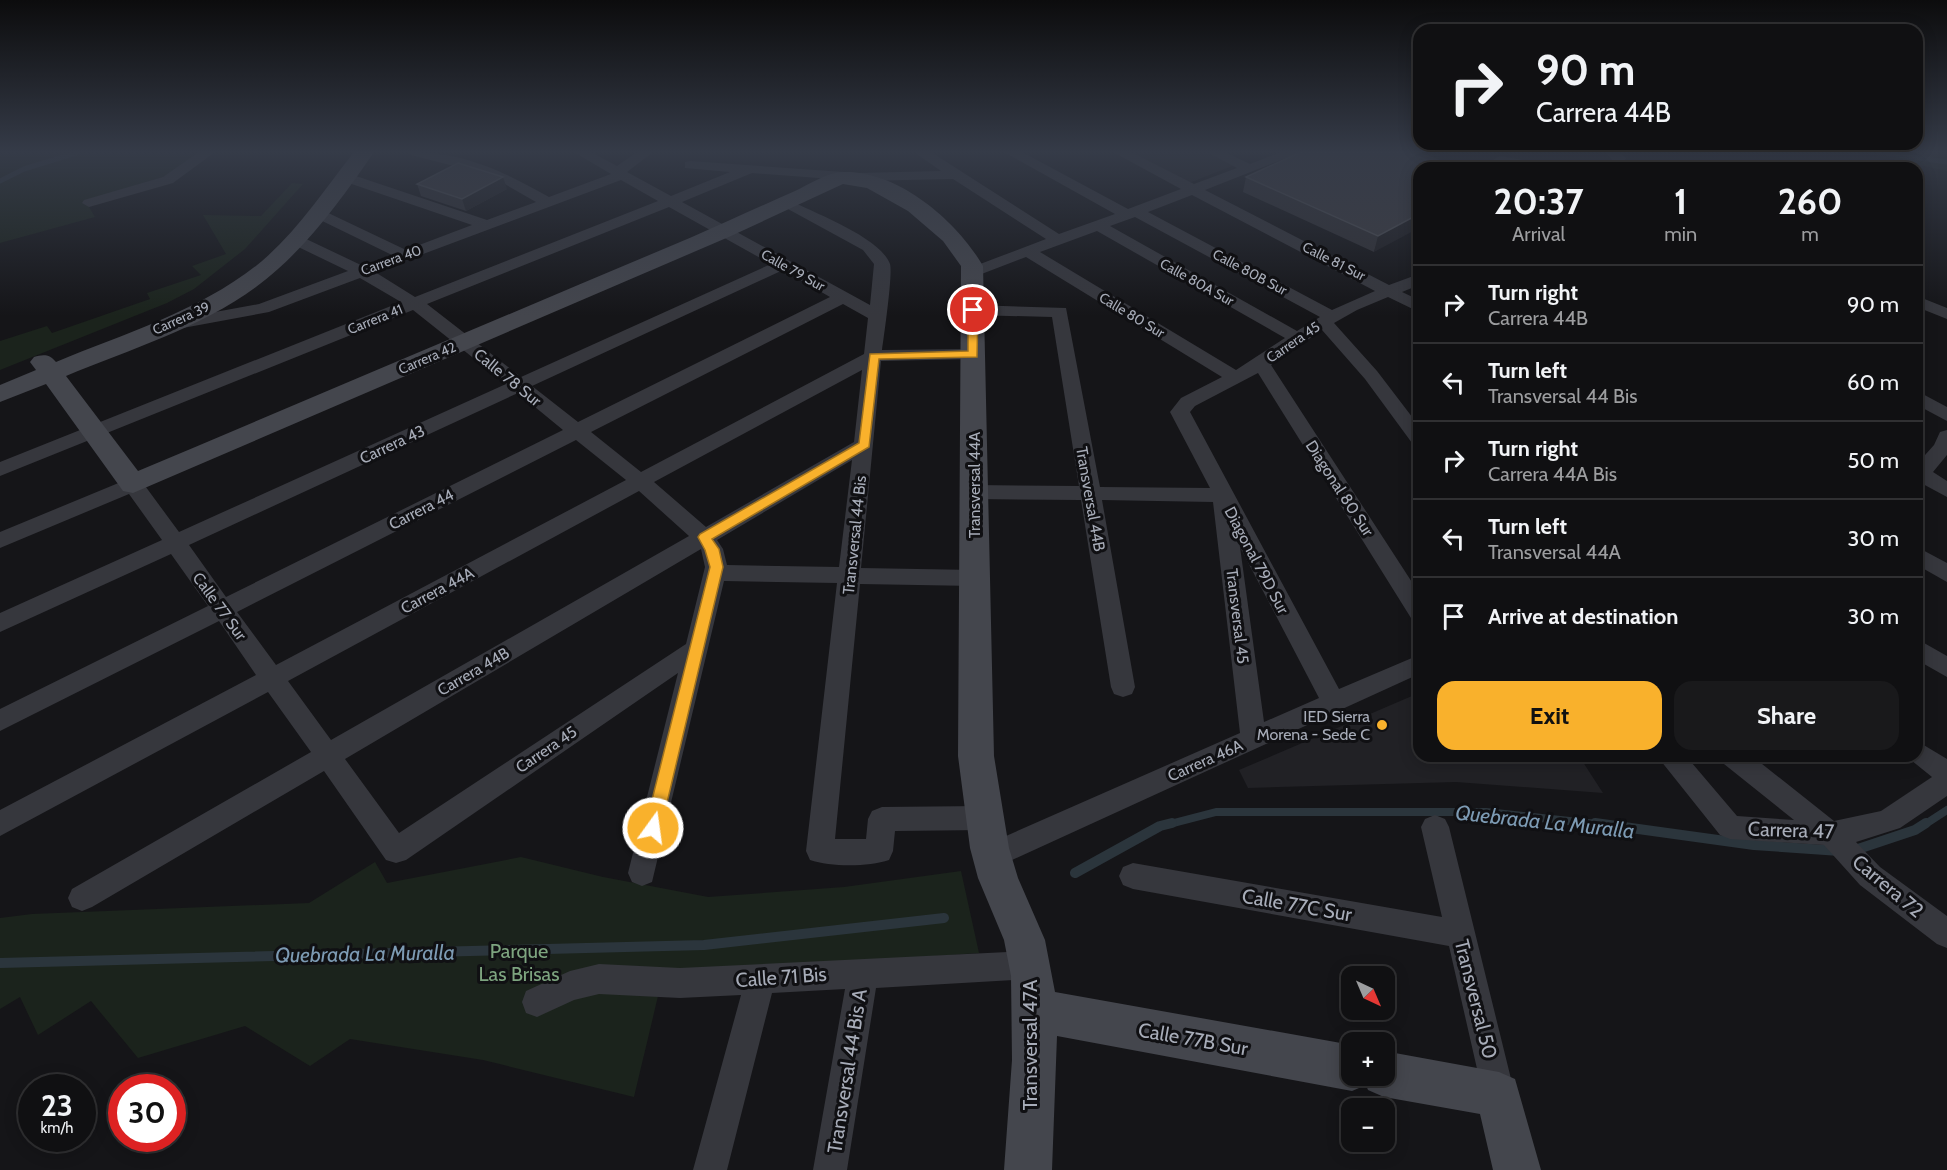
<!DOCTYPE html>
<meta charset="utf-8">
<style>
:root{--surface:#101012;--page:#19191b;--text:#f1f3f6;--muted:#9c9d9f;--line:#303032;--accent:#f9b12c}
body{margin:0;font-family:Cabin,sans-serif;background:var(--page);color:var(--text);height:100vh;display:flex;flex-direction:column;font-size:22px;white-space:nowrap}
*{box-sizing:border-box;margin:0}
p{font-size:20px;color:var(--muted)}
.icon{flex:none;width:33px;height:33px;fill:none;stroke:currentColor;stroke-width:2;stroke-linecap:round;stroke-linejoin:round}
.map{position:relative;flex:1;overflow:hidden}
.details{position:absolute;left:1413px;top:162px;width:510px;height:600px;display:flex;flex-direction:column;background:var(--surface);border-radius:18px;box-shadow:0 3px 15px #0003,0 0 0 2px var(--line)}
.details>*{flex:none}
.hud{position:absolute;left:1413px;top:24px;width:510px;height:126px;border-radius:18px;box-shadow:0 3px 15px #0003,0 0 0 2px var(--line);background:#101012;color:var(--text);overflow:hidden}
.needle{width:39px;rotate:136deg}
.buttons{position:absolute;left:1341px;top:966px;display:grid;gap:12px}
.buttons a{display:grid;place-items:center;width:54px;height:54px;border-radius:12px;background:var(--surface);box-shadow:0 3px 15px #0003,0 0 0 2px var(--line);font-size:30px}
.speed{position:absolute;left:18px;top:1074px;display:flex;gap:12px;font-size:30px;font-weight:700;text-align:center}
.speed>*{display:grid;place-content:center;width:78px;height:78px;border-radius:50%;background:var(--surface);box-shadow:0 3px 15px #0003,0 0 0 2px var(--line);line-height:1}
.speed small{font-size:15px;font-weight:400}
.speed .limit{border:9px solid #d22;background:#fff;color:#111}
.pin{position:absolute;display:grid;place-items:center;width:51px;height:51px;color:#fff;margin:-26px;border:3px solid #fff;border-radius:50%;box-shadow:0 2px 6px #0007}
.me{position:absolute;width:66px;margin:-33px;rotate:14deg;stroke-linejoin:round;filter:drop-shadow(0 0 4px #0008)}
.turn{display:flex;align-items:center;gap:21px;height:126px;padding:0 24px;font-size:27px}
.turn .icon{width:78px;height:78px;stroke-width:2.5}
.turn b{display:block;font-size:42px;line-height:51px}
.eta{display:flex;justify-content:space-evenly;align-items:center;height:102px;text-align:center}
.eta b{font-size:36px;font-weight:700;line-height:42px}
.cta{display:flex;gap:12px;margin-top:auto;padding:12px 24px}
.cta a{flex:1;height:69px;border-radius:18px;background:var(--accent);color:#111;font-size:24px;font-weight:700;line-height:69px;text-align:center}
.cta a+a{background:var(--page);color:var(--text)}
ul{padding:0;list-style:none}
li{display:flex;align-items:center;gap:18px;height:78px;padding:0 24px;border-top:2px solid var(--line)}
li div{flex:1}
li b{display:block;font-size:22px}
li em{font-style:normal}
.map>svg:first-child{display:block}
.built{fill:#212125}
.green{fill:#1b231c}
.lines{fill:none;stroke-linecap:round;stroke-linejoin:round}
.stream-far2{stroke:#2b353c;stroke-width:5}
.stream-far1{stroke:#2b353c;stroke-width:8}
.stream{stroke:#2b353c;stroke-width:10}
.street{fill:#36373d;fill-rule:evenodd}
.secondary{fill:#44464d;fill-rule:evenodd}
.wall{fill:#313136}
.shaded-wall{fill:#202024}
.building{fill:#3e3e44;stroke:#4e5056;stroke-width:1.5}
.route{fill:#f9b12c;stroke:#a2731d;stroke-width:1.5}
.poi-dot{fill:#f9b12c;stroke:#101013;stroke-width:2}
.labels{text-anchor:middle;stroke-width:6;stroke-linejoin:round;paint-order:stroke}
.far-street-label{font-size:14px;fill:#a7acb8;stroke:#101013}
.street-label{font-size:16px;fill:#a7acb8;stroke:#101013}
.poi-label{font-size:16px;fill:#a7acb8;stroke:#101013;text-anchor:end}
.near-street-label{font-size:20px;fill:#a7acb8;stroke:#101013}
.near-park-label{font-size:20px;fill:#7da47f;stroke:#101013}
.near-water-label{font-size:21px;font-style:italic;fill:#7d9bb4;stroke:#101013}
</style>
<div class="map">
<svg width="1947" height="1170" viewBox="0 0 1947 1170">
<rect width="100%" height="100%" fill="#151518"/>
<path class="built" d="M1128,152H1209L1235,165L1189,183Z
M1419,693V756H1579L1603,793L1456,782L1248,788L1239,770Z"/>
<path class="green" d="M0,152H199L172,174L86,202L95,217L0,243Z
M1858,152H1947V171Z
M292,183L303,184L245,249L194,289L167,303L0,370V341L47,326L52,333L150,299L147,293L201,275L192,266L226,254L203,215L261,216Z
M521,857L603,877L708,897L844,887L961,871L979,953L663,975L634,1097L483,1060L350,1039L310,1066L245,1026L138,1058L91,1001L38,1035L20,997L0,1009V918L32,914L309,903L375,862L387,883Z"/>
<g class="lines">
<path class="stream-far2" d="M1878,152L1947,162
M0,181L24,169L79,152"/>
<path class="stream-far1" d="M1166,825L1216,812H1486L1606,825
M1924,825L1947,810"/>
<path class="stream" d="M1595,823L1754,845L1840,851
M1852,851L1915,830L1926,823
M1075,873L1160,826L1172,823
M0,963L704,945L944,918"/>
<path class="street" d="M199,152H215L173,183L89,207L82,203L84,200L163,177Z
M409,152C464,152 503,171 549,197L611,174L574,152H591L617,166L637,152H653L627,172L671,196L730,172L685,168V162L690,161L858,173L941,171L914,152H931L1059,234L1115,214L1004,152H1022L1128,209L1181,189L1113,152H1131L1194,184L1237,168L1207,152H1225L1250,164L1281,152H1301L1205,190L1389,285L1419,274V285L1402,292L1419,300V312L1388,297L1357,310L1334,323L1377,371L1419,426V445L1412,443L1365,379L1322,330L1271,365L1419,593V620L1411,618L1258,373L1195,406L1190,412L1339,689L1419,655V674L1001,865L991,868L981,865L977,856L981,847L1240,733L1213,502L1102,500L1135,687L1132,694L1123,697L1114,694L1111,687L1081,500L974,499L967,497L964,492L967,487L974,485L1079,486L1052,317L973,315L965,310L973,305L1066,308L1100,487L1210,488L1170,412L1181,398L1222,377L1026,257L979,275H967L965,272L967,269L1046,239L953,179L859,181L752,173L682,202L870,305L874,264L863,250L777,203L779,200H789C814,213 880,237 890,264C893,273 884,336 882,350L973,349L982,354L973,359L881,361L861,568L975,570L983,572L986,578L983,584L975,586L860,584L835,839H866L868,819L872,811L882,807L983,806L993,810L997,818L993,826L983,830L895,831L893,851L889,860C868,867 831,867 810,860L806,851L837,583L724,581L652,882L642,886L632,882L628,873L678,673L406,860L396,863L386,860L324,771L92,907L82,911L72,907L68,898L72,889L311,752L268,692L0,836V810L256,675L219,621L0,731V709L208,606L171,554L0,632V613L162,540L129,494L0,548V532L133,477L140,479L179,532L506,384L413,310L0,476V462L401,302L360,278L269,312L172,330L166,329L163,325L166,321L259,304L348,271L290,243L288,240L290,237H302L363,266L392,255L312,216L309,213L312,210H322L406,250L472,225L340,180V174H350L487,220L536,202L489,175L411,155ZM621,180L658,201L415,297L375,272ZM1192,195L1375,291L1332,310L1148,212ZM669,207L771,264L521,377L427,304ZM1135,217L1320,317L1297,331L1110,226ZM1097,231L1285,338L1236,370L1040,252ZM783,270L830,297L578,422L532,386ZM843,304L868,318L864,354L641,472L591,432ZM862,370L854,442L706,527L654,482ZM518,393L563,430L226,597L189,545ZM576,440L626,480L276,665L237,612ZM852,460L839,567L727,565L723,549L717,540ZM639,491L689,536L331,740L288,681ZM1240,547L1319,698L1264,722ZM701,549L705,567L686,644L399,833L345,759Z
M1400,152H1420L1459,168H1439Z
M1605,152H1620L1626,158L1621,168H1607L1612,159Z
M1500,156L1547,164L1554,168H1522L1495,163L1493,160Z
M1917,296L1947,308V319L1917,307Z
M1917,391L1947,407V421L1917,405Z
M1947,430V455L1933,472L1947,481V497L1921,483L1917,484V464L1934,445L1940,432Z
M1917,547L1947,563V582L1917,565Z
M1917,639L1947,656V677L1917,660Z
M1917,741L1947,759V796L1900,828L1856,842L1880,867L1947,916V948L1937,944L1860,885L1824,845L1730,839L1720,835L1657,756H1686L1737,816L1794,820L1724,764L1720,756H1752L1834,821L1881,811L1932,777L1906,756H1917Z
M1435,815L1445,819L1449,827L1515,1095L1511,1107L1499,1111L1487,1107L1483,1095L1449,946L1133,889L1123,885L1119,876L1123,867L1133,863L1442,917L1421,827L1425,819Z
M1030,951L1041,955L1045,965L1041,975L1030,979L876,988L847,1170H813L845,989L772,993L727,1170H693L741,995L680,998L599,994L574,1000L537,1017L526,1013L522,1002L526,991L570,971L599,964L680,968Z"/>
<path class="secondary" d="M354,152H374C346,193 315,236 278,269C220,322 138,346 66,376L138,471C323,393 507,315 692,237C726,222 761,206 795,191C810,184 827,172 844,172C899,171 957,221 983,266L994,756L1009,848L1018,878L1045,940L1055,992L1352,1045V1076H1384V1051L1499,1072L1515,1079L1541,1170H1493L1480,1114L1384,1097L1368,1090L1366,1085L1352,1091L1057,1036L1052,1170H1004L1012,1060L1011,976L1004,940L978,878L970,848L958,756L961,266L943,241L908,211L867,188L843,184L731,236L133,493L123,491L46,384L0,402V385L36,370L30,362L34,357C43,354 50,354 56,362C126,333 203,310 262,261C298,230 325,189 354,152Z"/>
</g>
<path class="wall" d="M1406,152L1374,252L1243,192L1246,177Z
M417,184L507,189L466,211L421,196Z"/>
<path class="shaded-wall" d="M503,177L507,189L466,211L462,199Z
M1419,214V228L1374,252L1378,236Z"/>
<path class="building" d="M1301,152H1406L1446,168H1419V214L1378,236L1246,177Z
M458,163L503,177L462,199L417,184Z"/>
<linearGradient id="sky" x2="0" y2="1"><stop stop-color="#0c0c0d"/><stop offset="0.48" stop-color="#353b48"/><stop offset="1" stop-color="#353b48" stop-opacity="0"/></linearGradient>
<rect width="1947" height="316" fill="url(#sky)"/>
<path class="route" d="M973,307L978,310L977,357L879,359L869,447L712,539L719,549L723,567L661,828L659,833L653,836L647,833L645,828L710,567L705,550L698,537L700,534L859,443L870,354L968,351V310Z"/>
<circle class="poi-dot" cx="1382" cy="725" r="6"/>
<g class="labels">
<g class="far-street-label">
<text transform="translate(391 260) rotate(-20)" y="5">Carrera 40</text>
<text transform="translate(1334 261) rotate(27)" y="5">Calle 81 Sur</text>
<text transform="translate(793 270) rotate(29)" y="5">Calle 79 Sur</text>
<text transform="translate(1250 272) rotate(28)" y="5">Calle 80B Sur</text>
<text transform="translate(1197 282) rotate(29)" y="5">Calle 80A Sur</text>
<text transform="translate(1132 315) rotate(31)" y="5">Calle 80 Sur</text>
<text transform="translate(181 318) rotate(-24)" y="5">Carrera 39</text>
<text transform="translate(375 319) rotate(-22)" y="5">Carrera 41</text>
<text transform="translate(1293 342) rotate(-34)" y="5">Carrera 45</text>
<text transform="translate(427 358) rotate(-23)" y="5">Carrera 42</text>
</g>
<g class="street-label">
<text transform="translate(508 377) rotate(39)" y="6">Calle 78 Sur</text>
<text transform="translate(392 444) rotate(-25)" y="6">Carrera 43</text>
<text transform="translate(974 485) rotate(-90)" y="6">Transversal 44A</text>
<text transform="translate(1340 488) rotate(57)" y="6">Diagonal 80 Sur</text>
<text transform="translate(1091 499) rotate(80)" y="6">Transversal 44B</text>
<text transform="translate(421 509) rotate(-27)" y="6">Carrera 44</text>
<text transform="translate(854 535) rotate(-84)" y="6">Transversal 44 Bis</text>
<text transform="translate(1257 560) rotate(62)" y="6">Diagonal 79D Sur</text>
<text transform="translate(437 590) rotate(-28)" y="6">Carrera 44A</text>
<text transform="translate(220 606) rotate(54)" y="6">Calle 77 Sur</text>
<text transform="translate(1238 616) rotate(83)" y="6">Transversal 45</text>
<text transform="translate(473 671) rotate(-30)" y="6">Carrera 44B</text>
<text transform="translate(546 749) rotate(-34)" y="6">Carrera 45</text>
<text transform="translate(1205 760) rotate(-24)" y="6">Carrera 46A</text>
</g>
<g class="poi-label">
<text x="1370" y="722">IED Sierra<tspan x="1370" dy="18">Morena - Sede C</tspan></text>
</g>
<g class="near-street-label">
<text transform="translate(1791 830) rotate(2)" y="7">Carrera 47</text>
<text transform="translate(1888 886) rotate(40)" y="7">Carrera 72</text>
<text transform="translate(1297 905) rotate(10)" y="7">Calle 77C Sur</text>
<text transform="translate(781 977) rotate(-4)" y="7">Calle 71 Bis</text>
<text transform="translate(1476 999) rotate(76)" y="7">Transversal 50</text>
<text transform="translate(1193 1039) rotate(10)" y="7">Calle 77B Sur</text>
<text transform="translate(1030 1045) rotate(-90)" y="7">Transversal 47A</text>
<text transform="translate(847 1071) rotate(-81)" y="7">Transversal 44 Bis A</text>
</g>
<g class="near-park-label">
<text x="519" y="958">Parque<tspan x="519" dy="23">Las Brisas</tspan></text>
</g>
<g class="near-water-label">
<text transform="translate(1545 822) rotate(6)" y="7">Quebrada La Muralla</text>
<text transform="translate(365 954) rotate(-1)" y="7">Quebrada La Muralla</text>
</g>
</g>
</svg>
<div class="buttons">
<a><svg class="needle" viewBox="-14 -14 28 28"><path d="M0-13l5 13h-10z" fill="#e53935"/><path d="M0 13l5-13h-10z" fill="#9c9d9f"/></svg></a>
<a>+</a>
<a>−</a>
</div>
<div class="speed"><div>23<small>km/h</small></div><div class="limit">30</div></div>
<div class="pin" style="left:973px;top:310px;background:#d93025"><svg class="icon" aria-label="arrive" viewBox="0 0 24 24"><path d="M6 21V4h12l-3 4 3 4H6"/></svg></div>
<svg class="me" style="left:653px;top:828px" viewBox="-20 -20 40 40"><circle r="17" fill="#f9b12c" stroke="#fff" stroke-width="3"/><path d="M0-11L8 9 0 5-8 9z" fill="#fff"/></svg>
<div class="hud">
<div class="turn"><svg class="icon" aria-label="right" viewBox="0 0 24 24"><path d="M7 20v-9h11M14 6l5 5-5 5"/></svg><div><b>90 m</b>Carrera 44B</div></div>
</div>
<section class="details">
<div class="eta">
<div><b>20:37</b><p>Arrival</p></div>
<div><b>1</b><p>min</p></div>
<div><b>260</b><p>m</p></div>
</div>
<ul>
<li><svg class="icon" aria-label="right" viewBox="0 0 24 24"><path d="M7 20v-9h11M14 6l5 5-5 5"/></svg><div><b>Turn right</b><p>Carrera 44B</p></div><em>90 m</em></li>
<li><svg class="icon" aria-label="left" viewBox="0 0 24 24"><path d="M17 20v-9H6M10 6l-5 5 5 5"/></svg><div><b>Turn left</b><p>Transversal 44 Bis</p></div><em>60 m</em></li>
<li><svg class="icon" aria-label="right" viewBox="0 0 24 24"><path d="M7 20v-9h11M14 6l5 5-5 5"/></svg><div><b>Turn right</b><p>Carrera 44A Bis</p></div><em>50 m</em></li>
<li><svg class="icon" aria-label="left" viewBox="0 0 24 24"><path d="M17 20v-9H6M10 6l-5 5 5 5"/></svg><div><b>Turn left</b><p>Transversal 44A</p></div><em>30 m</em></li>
<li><svg class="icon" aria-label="arrive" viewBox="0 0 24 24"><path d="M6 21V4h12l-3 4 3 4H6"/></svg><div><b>Arrive at destination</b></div><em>30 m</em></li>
</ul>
<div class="cta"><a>Exit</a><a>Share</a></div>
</section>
</div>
